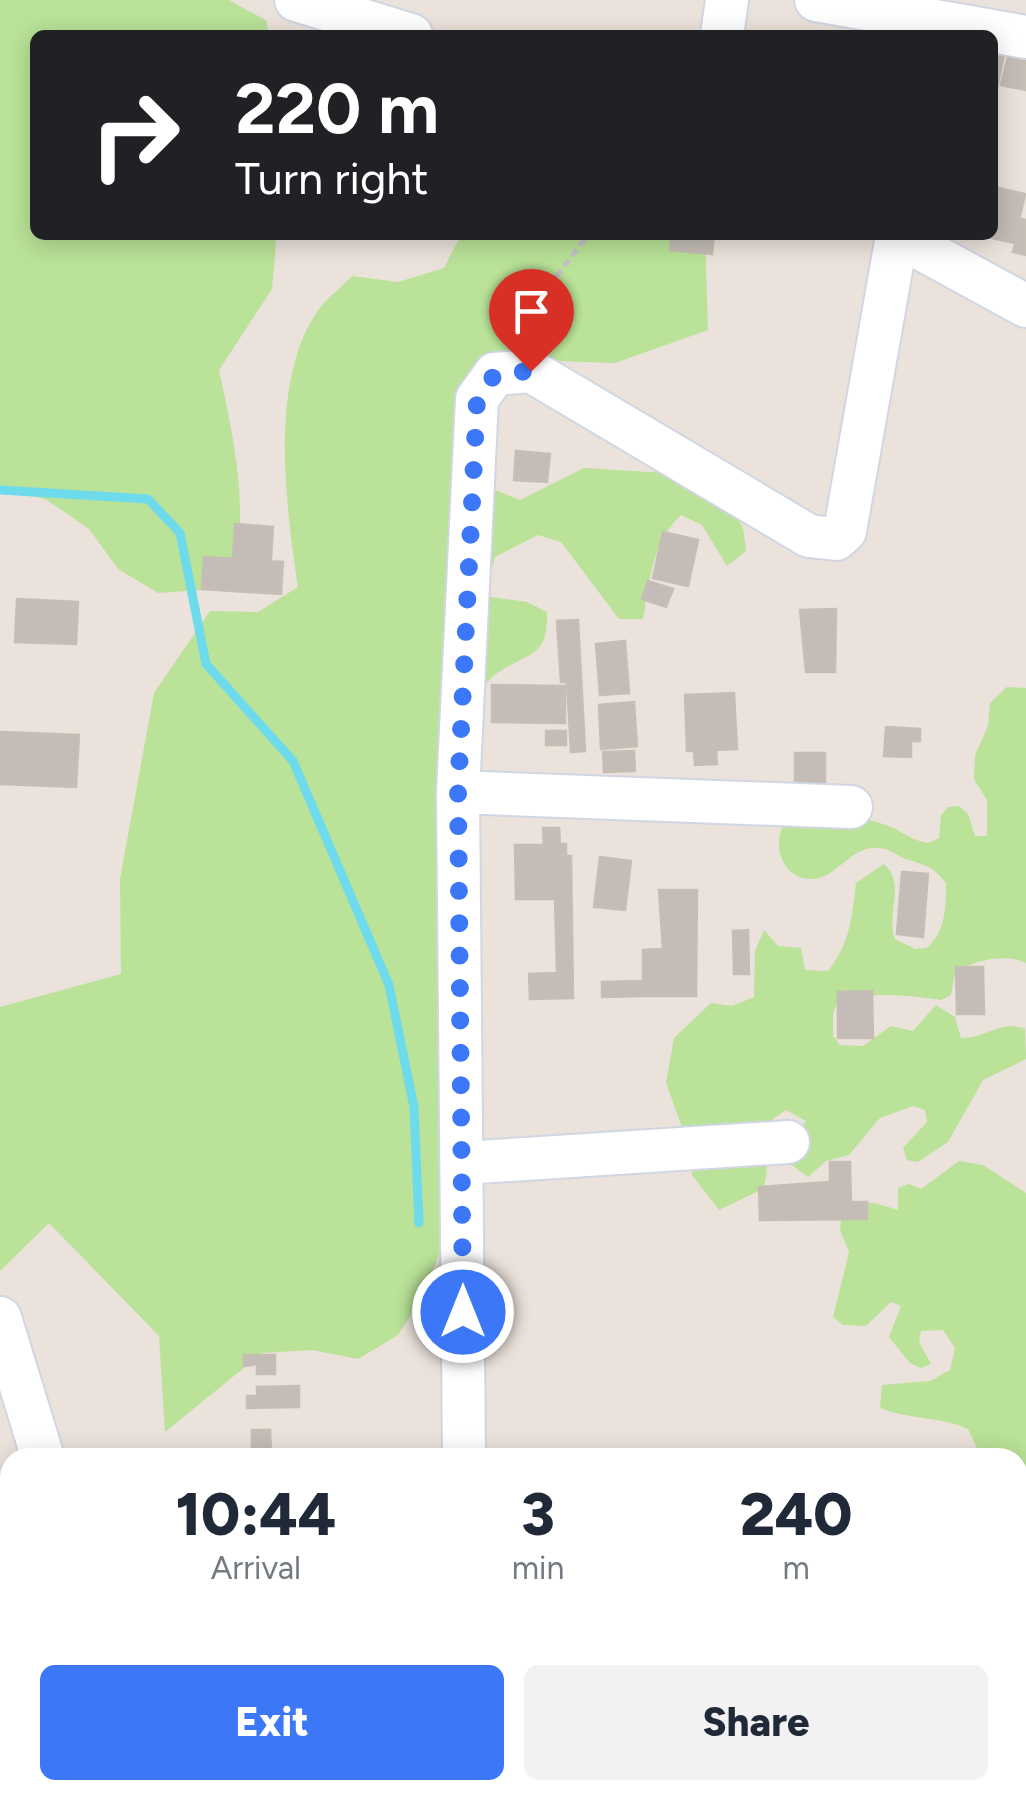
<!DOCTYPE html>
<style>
:root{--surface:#fff;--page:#f2f2f3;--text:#1f2937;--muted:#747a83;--accent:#3c77f7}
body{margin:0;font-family:Figtree,sans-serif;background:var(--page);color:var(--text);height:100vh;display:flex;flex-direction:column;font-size:38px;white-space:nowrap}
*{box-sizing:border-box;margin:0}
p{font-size:32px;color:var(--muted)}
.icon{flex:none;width:55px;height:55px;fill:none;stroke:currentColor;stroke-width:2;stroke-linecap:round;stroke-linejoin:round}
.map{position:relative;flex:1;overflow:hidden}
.drawer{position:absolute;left:0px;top:1448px;width:1028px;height:352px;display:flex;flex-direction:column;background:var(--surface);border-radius:30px 30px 0 0;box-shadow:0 5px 25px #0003}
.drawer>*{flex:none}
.top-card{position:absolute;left:30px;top:30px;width:968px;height:210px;border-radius:15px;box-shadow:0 5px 25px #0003;background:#202124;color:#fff;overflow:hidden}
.pin{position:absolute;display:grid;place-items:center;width:85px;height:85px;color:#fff;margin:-102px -42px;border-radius:50% 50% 50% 0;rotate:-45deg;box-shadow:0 0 10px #0007}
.pin .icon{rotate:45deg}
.me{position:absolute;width:110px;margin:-55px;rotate:0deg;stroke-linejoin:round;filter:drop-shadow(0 0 8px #0008)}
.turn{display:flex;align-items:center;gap:35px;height:210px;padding:0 40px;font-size:45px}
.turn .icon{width:130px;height:130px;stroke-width:2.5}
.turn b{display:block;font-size:70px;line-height:85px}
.eta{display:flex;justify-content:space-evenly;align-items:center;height:170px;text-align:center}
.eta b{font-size:60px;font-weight:800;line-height:70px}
.cta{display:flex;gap:20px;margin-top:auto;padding:20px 40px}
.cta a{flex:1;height:115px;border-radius:15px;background:var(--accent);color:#fff;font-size:40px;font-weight:800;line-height:115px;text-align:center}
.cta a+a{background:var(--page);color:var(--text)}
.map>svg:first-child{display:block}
.green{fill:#bae298}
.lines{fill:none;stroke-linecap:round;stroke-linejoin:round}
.stream{stroke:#6edbed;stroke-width:9}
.building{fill:#c4bdb7;stroke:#c6beb5;stroke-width:2.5}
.minor-casing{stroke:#d0d6e2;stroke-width:46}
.path{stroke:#c3c3c3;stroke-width:5;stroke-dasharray:8 5;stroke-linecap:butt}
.minor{stroke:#fff;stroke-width:42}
.route{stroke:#3c77f7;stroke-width:18;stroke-dasharray:0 32.4}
</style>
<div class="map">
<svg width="1026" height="1798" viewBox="0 0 1026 1798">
<rect width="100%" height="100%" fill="#ebe2db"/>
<path class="green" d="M0,0H229L267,21L268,35H35V235H272L276,242L272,289L219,370C233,435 246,492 237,560L201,590L158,593L118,569L89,529L47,500L0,487Z
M461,235H705L708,330L615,363L523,360L483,393L478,483L520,500L584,468L698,475L732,507L743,528L746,551L727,566L702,525L681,515C651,543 650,581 643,619H619L561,542L538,535L495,557L484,596L527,602L547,612C548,655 533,651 502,670C489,677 478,693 468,704L472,1162L424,1295L398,1335L358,1359L312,1350L262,1353L165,1432L159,1336L49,1223L0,1271V1007L121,974L120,879L154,693L210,611L258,612L298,587C286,505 268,380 319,309C328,297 342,287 352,276L398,282L444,268Z
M1007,687L1026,688V963C1005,953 975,960 955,972L951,995L941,1000C907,995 872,991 838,1002L833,1013V1036L840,1045L863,1046L891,1026L913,1031L936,1005L955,1017L961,1038C985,1039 1000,1019 1025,1029L1026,1059L983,1080L948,1142L918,1162L907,1160L903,1148L927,1122L925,1110L913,1106L880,1118L849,1155L826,1161L808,1177L788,1162L792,1139L806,1121L786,1110L767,1123C764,1147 771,1165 763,1189L719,1210L692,1175L682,1127L666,1083L674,1038L711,1003L732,1006L754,997L755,951L764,930L778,946L801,948L805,970L828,971C850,944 852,917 856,883L884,864C907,885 885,913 895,939L915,949L927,948C946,931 946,907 946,883C933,867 928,866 909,860C898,857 891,849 880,848C850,844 838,879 811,879C784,879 773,849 782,828C813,809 859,814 891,827C904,833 914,841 928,843L939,838L941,815L948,807L959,806L968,814L975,836H987V800L974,779L975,755L988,726L990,703Z
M959,1161L983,1165L1026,1193V1482L1018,1485V1458L975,1457L978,1450L968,1429C939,1416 909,1420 880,1408L882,1385L930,1381L950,1370L955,1348L943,1330L921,1331L919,1342L931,1364L921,1368L910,1363L889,1337L901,1306L891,1302L866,1326L843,1325L833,1317L849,1252L840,1230L842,1210C859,1196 878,1204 898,1210V1188L909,1184L921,1189Z
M1026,1685V1798H919L917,1790H1018V1686Z"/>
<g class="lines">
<path class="stream" d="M0,490L148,499L180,533L206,664L293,761L389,985L414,1107L419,1223"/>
</g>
<path class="building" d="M992,47L1005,50L996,92L992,91Z
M1009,53H1026V90L1001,85Z
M998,188L1025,194L1014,243L987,237L992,235Z
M1021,219L1026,220V255L1013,252Z
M671,235H714L712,254L670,250Z
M516,451L550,454L547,482L514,480Z
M235,524L273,527L271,559L233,557Z
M663,532L698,540L688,586L653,578Z
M204,557L283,562L281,594L202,589Z
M648,581L673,589L666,607L642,599Z
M17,599L78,602L76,644L15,642Z
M836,609L835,672H806L800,610Z
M578,620L585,751L571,752L567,682H561L557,621Z
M625,641L629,693L600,695L596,644Z
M492,685L565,686V723L492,722Z
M734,693L737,749L716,750L717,764L695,765L694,751H687L685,695Z
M634,702L637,746L601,749L599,705Z
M886,727L920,729V741H911V757L884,756Z
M546,731H566V745H546Z
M0,732L79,735L76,787L0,784Z
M634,751L635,771L604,772L603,752Z
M795,753H825V784H795Z
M543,828H559L560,844H566V856H571L573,998L530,999L529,974L557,973L555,899H516L515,845H544Z
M600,857L631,861L625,910L594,907Z
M902,872L928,874L923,937L897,934Z
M659,890H697L696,996H643V950L663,949Z
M748,930L749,974H734L733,931Z
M956,967H983L984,1014H957Z
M641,981L642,996L602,997V982Z
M872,991L873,1038H838V992Z
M830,1162H850L851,1202H867V1219L760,1220L759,1187L830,1182Z
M244,1355H275V1374H257V1364L244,1366Z
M299,1386V1407L247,1408V1396H257V1387Z
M252,1430H270L271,1455H252Z"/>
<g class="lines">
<g class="minor-casing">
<path id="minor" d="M296,0L411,35
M816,0L1026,37
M722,35L727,0
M896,235L1026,306
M458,792L851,807
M464,1163L788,1142
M0,1318L43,1458
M464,1458L458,792L477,399L495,374L531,371L809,536L836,539L845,531L897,236
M472,1790V1798
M43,1798L44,1790"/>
</g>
<path class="path" d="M509,339L588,235"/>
<use href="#minor" class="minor"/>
</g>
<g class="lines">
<path class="route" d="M463,1312L458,792L477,400L495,374L531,371"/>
</g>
</svg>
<div class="pin" style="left:531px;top:371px;background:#d93025"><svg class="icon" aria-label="arrive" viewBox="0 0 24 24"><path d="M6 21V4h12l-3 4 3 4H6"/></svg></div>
<svg class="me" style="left:463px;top:1312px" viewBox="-20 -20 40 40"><circle r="17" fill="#3c77f7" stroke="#fff" stroke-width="3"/><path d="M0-11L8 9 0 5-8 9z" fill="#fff"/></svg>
<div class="top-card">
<div class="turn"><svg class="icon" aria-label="right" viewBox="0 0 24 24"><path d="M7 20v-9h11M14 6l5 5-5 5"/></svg><div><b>220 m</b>Turn right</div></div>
</div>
<section class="drawer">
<div class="eta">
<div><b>10:44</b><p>Arrival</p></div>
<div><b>3</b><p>min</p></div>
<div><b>240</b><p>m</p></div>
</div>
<div class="cta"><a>Exit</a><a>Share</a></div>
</section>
</div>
